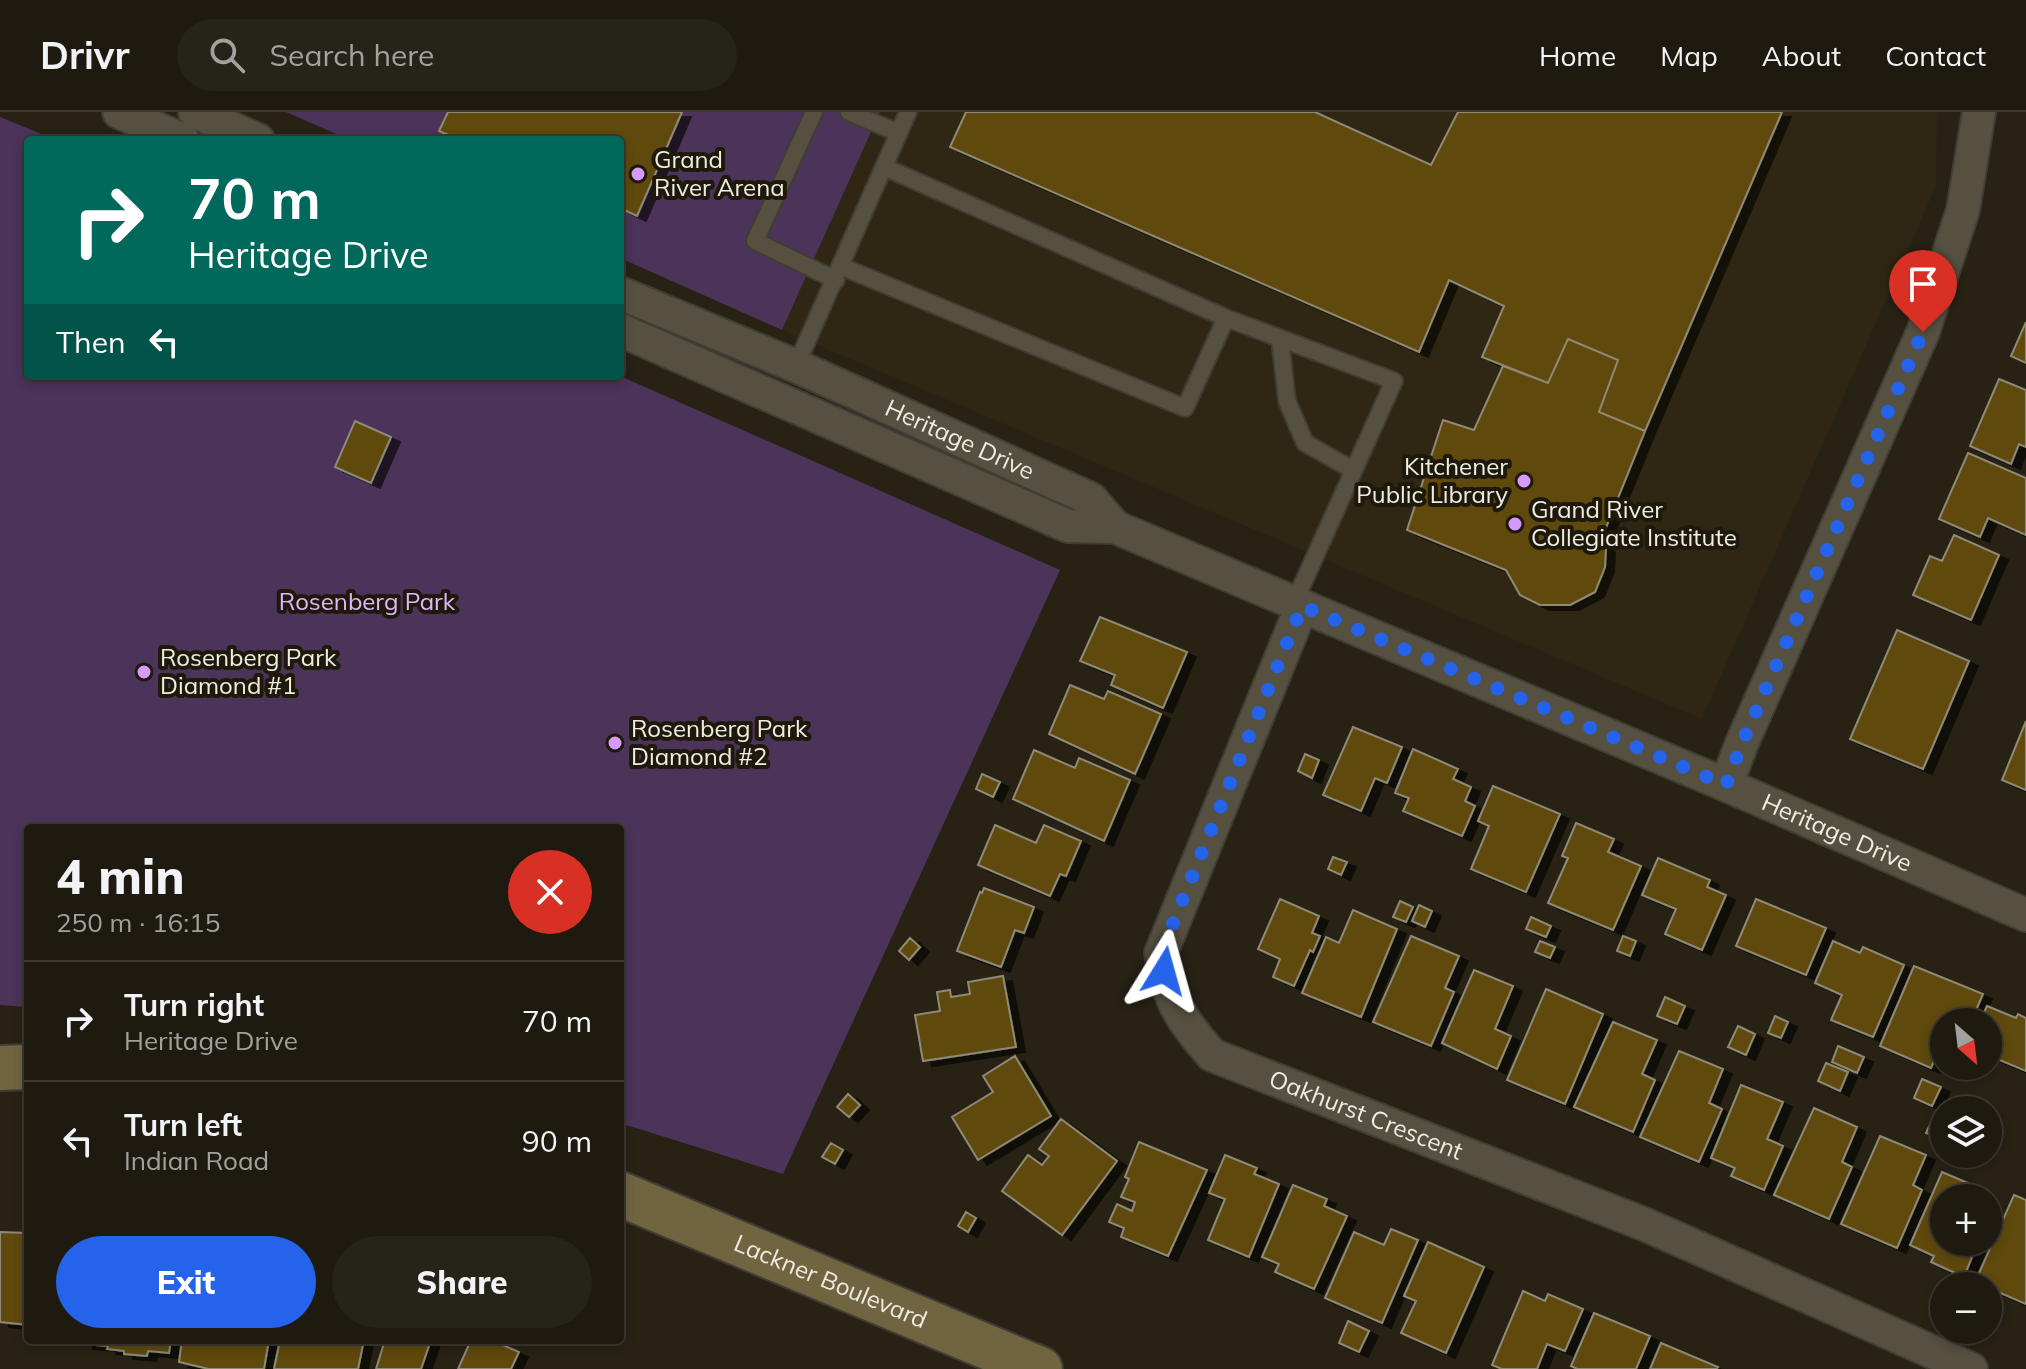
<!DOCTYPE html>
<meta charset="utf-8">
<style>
:root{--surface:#1e1a10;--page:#262319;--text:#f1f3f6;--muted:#a1a19f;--line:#3c3830;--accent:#2563eb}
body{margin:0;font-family:Mulish,sans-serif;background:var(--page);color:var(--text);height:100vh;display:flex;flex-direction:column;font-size:30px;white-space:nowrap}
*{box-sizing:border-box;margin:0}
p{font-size:26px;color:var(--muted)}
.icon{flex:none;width:44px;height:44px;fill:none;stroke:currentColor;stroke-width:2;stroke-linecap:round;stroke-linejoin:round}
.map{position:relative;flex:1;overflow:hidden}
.side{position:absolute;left:24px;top:712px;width:600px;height:520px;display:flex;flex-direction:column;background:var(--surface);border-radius:8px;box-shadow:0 4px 12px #0003,0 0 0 2px var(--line)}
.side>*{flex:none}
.banner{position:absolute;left:24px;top:24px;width:600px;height:244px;border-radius:8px;box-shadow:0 4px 12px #0003,0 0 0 2px var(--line);background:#00695c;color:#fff;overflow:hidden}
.needle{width:52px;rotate:152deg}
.fabs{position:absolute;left:1930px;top:896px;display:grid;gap:16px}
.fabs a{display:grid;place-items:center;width:72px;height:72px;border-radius:50%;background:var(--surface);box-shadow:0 4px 12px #0003,0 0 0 2px var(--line);font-size:40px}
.pin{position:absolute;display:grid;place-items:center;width:68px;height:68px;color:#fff;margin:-82px -34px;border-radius:50% 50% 50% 0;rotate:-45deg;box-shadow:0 0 8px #0007}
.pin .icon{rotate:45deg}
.me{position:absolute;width:88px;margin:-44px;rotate:8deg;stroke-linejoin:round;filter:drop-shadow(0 0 6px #0008)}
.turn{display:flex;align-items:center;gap:28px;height:168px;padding:0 32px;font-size:36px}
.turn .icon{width:104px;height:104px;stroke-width:2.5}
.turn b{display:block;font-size:56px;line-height:68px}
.then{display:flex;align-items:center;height:76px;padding:0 32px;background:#0003;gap:16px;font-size:30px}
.round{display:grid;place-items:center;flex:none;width:84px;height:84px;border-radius:42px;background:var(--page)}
.head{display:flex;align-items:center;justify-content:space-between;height:136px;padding:0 32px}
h1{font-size:48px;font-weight:800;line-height:60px}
.action{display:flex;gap:16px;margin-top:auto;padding:16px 32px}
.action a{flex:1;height:92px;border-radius:48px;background:var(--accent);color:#fff;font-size:32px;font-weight:800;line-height:92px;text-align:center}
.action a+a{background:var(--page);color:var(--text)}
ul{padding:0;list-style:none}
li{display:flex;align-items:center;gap:24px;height:120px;padding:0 32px;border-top:2px solid var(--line)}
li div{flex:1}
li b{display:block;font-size:30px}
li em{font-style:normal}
header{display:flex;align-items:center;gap:48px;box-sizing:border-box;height:112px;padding:0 40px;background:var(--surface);border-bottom:2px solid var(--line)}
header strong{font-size:38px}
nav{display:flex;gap:44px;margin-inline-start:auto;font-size:28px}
.search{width:560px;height:72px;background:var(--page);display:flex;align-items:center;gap:20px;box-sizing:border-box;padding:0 28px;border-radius:44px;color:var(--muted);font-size:30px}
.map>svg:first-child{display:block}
.built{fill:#2f2713}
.green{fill:#4b335a}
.building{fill:#5e4a0b;stroke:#8f8978;stroke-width:2;filter:url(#shadow)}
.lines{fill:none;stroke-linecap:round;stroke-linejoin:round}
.service-casing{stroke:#423d34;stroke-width:20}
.minor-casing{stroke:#423d34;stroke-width:36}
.secondary-casing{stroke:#423d34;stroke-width:48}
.service{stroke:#565041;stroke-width:16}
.minor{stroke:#565041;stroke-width:32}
.secondary{stroke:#716441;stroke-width:44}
.route{stroke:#2563eb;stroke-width:14;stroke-dasharray:0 25.2}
.poi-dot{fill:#d69bfa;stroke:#1e190b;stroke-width:3}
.labels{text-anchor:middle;stroke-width:8;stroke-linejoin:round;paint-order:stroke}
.poi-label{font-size:24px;fill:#efece3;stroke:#1e190b;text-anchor:start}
.street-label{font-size:24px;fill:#efece3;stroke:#1e190b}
.park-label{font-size:24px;fill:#dfb6fa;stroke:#1e190b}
</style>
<header>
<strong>Drivr</strong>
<div class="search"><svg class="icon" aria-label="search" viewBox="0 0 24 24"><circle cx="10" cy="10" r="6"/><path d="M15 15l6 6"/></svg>Search here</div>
<nav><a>Home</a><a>Map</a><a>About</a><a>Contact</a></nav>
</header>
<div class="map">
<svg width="2026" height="1257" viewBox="0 0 2026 1257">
<defs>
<filter id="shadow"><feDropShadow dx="9" dy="5" stdDeviation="0" flood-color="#0009"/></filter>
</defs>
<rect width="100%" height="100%" fill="#282215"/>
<path class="built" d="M880,0H1937L1936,74L1702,607L782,218Z"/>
<path class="green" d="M286,0H880L782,218L620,146V28H350Z
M0,5L56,28H28V264H620L1060,458L783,1062L620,1011V716H28V895L0,893Z"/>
<path class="building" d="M448,0H682L637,104L620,96V28H460L439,19Z
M966,0H1315L1431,53L1458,0H1782L1645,319L1599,300L1618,248L1568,227L1548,271L1482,245L1504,194L1449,168L1419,240L950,35Z
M2026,210V251L2011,244Z
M1568,227L1618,248L1599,300L1645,319L1601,428L1606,436L1605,455L1595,480L1570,493H1540L1520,483L1506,458L1407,418L1443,308L1474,318L1503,254L1548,271Z
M1999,267L2026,278V335L2019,332L2011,352L1970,334Z
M355,309L391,325L371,371L335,355Z
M1968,341L2026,366V423L1988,406L1980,425L1939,407Z
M1954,423L1999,443L1971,508L1913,483L1930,444L1942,449Z
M1100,505L1187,540L1163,596L1111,573L1115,563L1080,549Z
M1897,518L1969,549L1923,657L1850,627Z
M1070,573L1104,587L1108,579L1161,602L1135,662L1049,622Z
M2026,609V678L2002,668Z
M1353,615L1402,635L1387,671L1375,666L1361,699L1323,683Z
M1413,637L1458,657L1453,667L1471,675L1465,689L1475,694L1462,724L1403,699L1409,686L1395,681Z
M1034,638L1075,656L1079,646L1130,668L1104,729L1013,687Z
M1305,642L1319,648L1312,666L1298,659Z
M982,662L1000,670L993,685L976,677Z
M1493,674L1560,702L1526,780L1471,757L1489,714L1478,709Z
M1576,711L1614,727L1608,740L1641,754L1613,818L1548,791L1568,746L1562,744Z
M995,713L1036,731L1044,713L1081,729L1066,764L1060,762L1050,784L978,753Z
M1333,745L1347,750L1341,763L1328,757Z
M1658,746L1710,768L1707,775L1726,783L1702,838L1665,822L1676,797L1642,783Z
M984,776L1034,795L1024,821L1015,818L1001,855L957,839L980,780L982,781Z
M1280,787L1319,804L1312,821L1320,824L1313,840L1310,838L1294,874L1273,865L1280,847L1258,837Z
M1756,787L1826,816L1806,863L1736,834Z
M1400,789L1413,795L1406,810L1393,805Z
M1419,793L1432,799L1425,815L1412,809Z
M1353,798L1397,817L1361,905L1302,881L1326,825L1339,831Z
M1531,805L1551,814L1546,825L1526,817Z
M1411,824L1459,844L1445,876L1454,880L1431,934L1373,910Z
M1623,824L1636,829L1630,844L1617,839Z
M910,826L920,835L909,848L899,839Z
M1540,829L1555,835L1550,846L1535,840Z
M1833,829L1860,841L1863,835L1904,853L1873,925L1831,908L1842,883L1815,871Z
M1914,854L1983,882L1971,910H1944V925L1931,956L1880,934Z
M1474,858L1513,874L1495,917L1511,924L1497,957L1442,931Z
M1003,864L1016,935L923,949L915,903L940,899L937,880L950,878L951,885L970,882L968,870Z
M1546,877L1603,902L1565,992L1507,968Z
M1665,885L1685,894L1677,912L1657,904Z
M1987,894L2016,906L2018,902L2026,906V959L1988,943V910H1980Z
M1775,904L1788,910L1781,926L1768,921Z
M1613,910L1657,928L1642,962L1655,968L1633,1020L1574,995Z
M1738,914L1755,922L1746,943L1728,935Z
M1838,934L1864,945L1857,961L1832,950Z
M1679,939L1723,957L1709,991L1722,997L1699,1050L1640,1025Z
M1015,944L1051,1004L978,1048L952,1005L993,980L983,964Z
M1826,951L1848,960L1840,979L1818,969Z
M1922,967L1941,975L1932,994L1914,986Z
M1741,973L1783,990L1767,1027L1783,1034L1764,1078L1731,1064L1735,1056L1711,1046Z
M848,982L860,993L849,1005L837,995Z
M1814,996L1857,1015L1842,1050L1852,1055L1829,1107L1774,1083Z
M1935,1001L1944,1005V1028L1926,1021Z
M1061,1007L1117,1049L1062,1123L1002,1079L1028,1043L1042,1053L1049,1044L1039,1037Z
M1880,1024L1926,1043L1913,1073L1922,1078L1897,1136L1841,1112Z
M1139,1030L1207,1058L1168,1144L1121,1125L1124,1116L1109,1110L1117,1092L1132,1099L1135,1090L1121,1085L1129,1067L1125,1065Z
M831,1031L843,1038L835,1052L822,1045Z
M1225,1043L1257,1056L1254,1062L1279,1072L1249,1145L1208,1128L1225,1087L1209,1081Z
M1942,1060L1982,1077L1978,1086H1944V1130H1978L1964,1165L1931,1150L1934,1144L1910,1133Z
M1293,1073L1327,1087L1324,1094L1347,1104L1314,1177L1275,1160L1279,1152L1262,1145Z
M2014,1083L2026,1088V1192L1975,1170Z
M966,1100L976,1106L968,1120L958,1114Z
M1391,1117L1418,1128L1382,1211L1325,1186L1354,1120L1384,1133Z
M0,1120L28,1121V1213L0,1210Z
M1428,1130L1484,1155L1446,1241L1401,1221L1416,1189L1404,1184Z
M1523,1179L1545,1189L1548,1182L1583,1197L1565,1239L1547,1232L1537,1257H1502L1492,1253Z
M1594,1201L1650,1224L1636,1257H1577L1571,1254Z
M1348,1209L1369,1219L1359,1240L1339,1231Z
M84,1228H171L169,1241L148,1239L147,1244L124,1242V1239L107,1237L108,1234L84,1232Z
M182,1228H269L264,1257H209L179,1250Z
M280,1228H364L358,1257H274Z
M385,1228H431L421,1257H376Z
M471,1228H491L519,1240L511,1257H458Z
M1661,1231L1718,1255L1716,1257H1650Z"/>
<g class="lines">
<g class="service-casing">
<path id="service" d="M814,0L755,129L836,168
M849,0L899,21
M840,154L1185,296L1226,206L884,55
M1226,206L1394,269L1294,491
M1280,227L1287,289L1305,331L1353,358
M796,254L908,0"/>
</g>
<g class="minor-casing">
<g id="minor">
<path d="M119,0L183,28"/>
<path d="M195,0L258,28"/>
<path id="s1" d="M620,181L796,254L1091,387L1115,415"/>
<path id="s2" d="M620,218L1068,414L1115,415L1726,673L2026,803"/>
<path id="s3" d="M1302,494L1161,841C1169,889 1180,907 1212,943L1644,1112L1971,1257"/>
<path d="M1726,673L1742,631L1923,220L1963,98L1979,0"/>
</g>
</g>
<g class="secondary-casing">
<g id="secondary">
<path d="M0,956L28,955"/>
<path id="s4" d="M620,1082L1040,1257"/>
</g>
</g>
<use href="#service" class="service"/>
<use href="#minor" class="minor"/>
<use href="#secondary" class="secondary"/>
</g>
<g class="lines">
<path class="route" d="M1164,859L1161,841L1302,494L1726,673L1742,631L1923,220"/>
</g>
<g class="poi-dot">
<circle cx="638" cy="62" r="8"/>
<circle cx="1524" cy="369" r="8"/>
<circle cx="1515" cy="412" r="8"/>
<circle cx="144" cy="560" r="8"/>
<circle cx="615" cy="631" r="8"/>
</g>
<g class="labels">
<g class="poi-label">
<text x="654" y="56">Grand<tspan x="654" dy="28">River Arena</tspan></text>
<text x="1508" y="363" text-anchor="end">Kitchener<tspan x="1508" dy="28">Public Library</tspan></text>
<text x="1531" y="406">Grand River<tspan x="1531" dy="28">Collegiate Institute</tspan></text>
<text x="160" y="554">Rosenberg Park<tspan x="160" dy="28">Diamond #1</tspan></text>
<text x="631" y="625">Rosenberg Park<tspan x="631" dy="28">Diamond #2</tspan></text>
</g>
<g class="street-label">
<text dy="8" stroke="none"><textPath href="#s1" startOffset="370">Heritage Drive</textPath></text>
<text dy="8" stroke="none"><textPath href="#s2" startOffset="1320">Heritage Drive</textPath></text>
<text dy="8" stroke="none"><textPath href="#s3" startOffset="656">Oakhurst Crescent</textPath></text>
<text dy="8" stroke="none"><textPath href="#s4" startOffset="228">Lackner Boulevard</textPath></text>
</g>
<g class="park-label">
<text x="367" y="498">Rosenberg Park</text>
</g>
</g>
</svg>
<div class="fabs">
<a><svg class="needle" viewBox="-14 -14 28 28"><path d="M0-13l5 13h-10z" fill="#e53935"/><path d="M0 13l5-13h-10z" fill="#a1a19f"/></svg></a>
<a><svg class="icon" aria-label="layers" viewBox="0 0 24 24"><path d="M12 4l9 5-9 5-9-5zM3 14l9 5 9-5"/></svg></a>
<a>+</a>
<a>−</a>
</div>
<div class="pin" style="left:1923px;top:220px;background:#d93025"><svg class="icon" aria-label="arrive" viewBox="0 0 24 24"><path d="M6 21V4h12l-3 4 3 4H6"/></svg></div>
<svg class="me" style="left:1164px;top:859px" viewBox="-20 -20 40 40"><path d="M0-17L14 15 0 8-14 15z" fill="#2563eb" stroke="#fff" stroke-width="4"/></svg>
<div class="banner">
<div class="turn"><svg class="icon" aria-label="right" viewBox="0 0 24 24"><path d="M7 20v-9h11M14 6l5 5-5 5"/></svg><div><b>70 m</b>Heritage Drive</div></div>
<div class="then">Then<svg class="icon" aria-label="left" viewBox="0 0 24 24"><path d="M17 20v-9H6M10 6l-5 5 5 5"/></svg></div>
</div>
<section class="side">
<div class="head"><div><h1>4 min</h1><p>250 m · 16:15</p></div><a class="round" style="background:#d93025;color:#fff"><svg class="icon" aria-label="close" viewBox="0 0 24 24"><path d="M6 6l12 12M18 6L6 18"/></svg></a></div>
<ul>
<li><svg class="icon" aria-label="right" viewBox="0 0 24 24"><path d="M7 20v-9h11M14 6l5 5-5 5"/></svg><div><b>Turn right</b><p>Heritage Drive</p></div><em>70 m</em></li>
<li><svg class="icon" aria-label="left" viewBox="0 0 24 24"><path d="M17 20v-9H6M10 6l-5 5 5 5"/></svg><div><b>Turn left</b><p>Indian Road</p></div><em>90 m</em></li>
</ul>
<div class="action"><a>Exit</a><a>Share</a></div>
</section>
</div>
